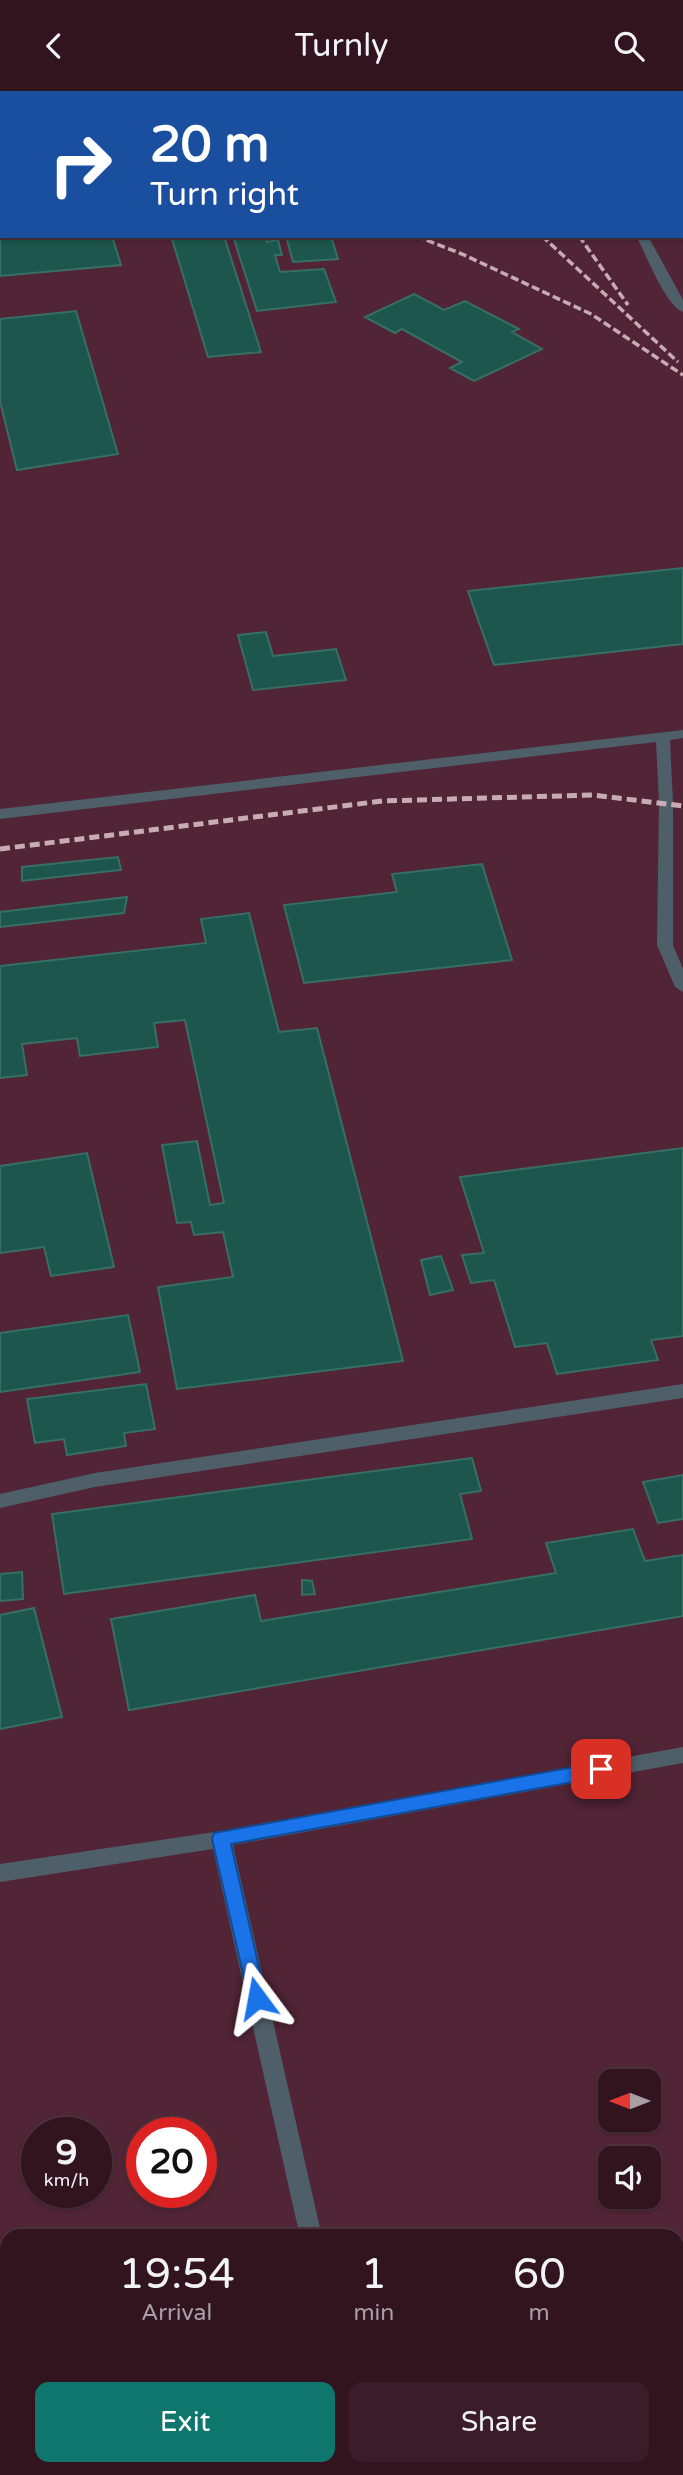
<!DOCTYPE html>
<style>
:root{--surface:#32141f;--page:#3a1d28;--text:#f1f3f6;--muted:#a89ea4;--line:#4d333d;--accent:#0f766e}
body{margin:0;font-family:"Varela Round",sans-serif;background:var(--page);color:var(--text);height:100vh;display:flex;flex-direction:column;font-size:26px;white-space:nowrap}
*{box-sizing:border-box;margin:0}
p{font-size:23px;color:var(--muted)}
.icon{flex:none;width:38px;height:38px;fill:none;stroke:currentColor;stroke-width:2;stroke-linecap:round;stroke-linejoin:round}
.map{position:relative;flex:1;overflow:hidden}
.sheet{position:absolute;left:0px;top:2138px;width:684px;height:247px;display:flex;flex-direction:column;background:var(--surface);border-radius:21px 21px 0 0;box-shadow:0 2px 5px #0004,0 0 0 2px var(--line)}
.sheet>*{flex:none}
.banner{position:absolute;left:0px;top:0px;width:684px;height:147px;box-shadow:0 2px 5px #0004,0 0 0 2px var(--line);background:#1a4fa0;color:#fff;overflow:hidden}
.needle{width:46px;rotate:270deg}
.tools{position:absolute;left:598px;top:1978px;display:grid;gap:14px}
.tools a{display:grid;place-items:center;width:63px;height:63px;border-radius:14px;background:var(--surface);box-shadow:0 2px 5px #0004,0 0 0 2px var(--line);font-size:35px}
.speed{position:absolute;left:21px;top:2026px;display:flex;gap:14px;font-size:35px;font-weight:700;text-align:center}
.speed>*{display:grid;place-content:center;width:91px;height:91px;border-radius:50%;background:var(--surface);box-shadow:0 2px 5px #0004,0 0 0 2px var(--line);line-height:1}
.speed small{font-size:18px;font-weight:400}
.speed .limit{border:10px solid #d22;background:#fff;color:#111}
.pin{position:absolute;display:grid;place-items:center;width:60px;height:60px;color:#fff;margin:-30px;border-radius:14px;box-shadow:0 4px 10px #0006}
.me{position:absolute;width:77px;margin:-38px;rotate:347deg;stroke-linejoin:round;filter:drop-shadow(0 0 5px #0008)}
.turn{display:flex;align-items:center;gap:24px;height:147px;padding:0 35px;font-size:32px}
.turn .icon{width:91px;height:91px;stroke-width:2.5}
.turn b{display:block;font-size:49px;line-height:60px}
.eta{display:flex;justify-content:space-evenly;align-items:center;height:119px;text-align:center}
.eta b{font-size:42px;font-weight:600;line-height:49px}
.cta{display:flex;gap:14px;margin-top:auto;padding:14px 35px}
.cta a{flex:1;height:80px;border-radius:14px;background:var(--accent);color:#fff;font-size:28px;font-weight:600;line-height:80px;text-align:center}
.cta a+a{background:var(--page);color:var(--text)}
header{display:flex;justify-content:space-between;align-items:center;height:91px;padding:0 35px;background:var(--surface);font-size:32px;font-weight:600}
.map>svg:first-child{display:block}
.built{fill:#512436;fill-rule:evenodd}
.building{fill:#1d564c;stroke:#376f64;stroke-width:2}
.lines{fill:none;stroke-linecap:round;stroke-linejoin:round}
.lane{fill:#4e5f6a;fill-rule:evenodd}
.rail-far1{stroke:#c8acb4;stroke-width:3.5;stroke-dasharray:8 3.5;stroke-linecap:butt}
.rail{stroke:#c8acb4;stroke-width:5;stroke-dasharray:10 5;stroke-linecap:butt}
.route{fill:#1a73e8;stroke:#114b97;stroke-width:2}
</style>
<header><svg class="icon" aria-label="back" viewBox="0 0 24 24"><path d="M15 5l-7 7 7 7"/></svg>Turnly<svg class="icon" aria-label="search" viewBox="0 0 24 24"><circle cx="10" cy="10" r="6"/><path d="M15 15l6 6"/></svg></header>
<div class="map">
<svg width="683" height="2384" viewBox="0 0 683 2384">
<rect width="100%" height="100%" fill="#421b29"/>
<path class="built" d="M0,0H683V2384H0ZM2,2H682V145H2ZM611,1990H649V2028H611ZM37,2042H96V2102H37ZM142,2042H201V2102H142ZM611,2067H649V2105H611ZM7,2146H677V2378H7Z"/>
<path class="building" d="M131,0H211L212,2H131Z
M598,0H683V82L682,2Z
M0,46L2,145H112L121,174L0,185Z
M171,145H224L261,261L208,266Z
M233,145H265L267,151L278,149L282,164H275L280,181L324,178L336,211L257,220Z
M286,145H331L338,168L293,171Z
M414,203L444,219L465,210L519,238L512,241L542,258L474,290L450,277L462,271L402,238L395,242L365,226Z
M76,220L118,363L17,379L0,310V228Z
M683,477V553L494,574L468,500Z
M266,541L273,565L336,558L346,589L253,599L238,544Z
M118,766L121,779L22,790V776Z
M482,773L512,869L304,892L284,814L397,801L392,783Z
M127,806L124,822L0,836V821Z
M249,822L279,941L317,937L403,1270L177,1298L158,1196L233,1186L223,1141L194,1144L191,1131L177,1132L162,1054L197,1050L210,1114L224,1112L185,929L154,932L158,956L80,965L77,947L22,953L27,984L0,987V875L206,852L201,828Z
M683,1057V1245L651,1249L658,1269L557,1283L547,1252L515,1256L494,1189L471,1192L462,1164L484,1162L460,1086Z
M87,1062L114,1176L51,1185L44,1156L0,1162V1075Z
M441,1165L453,1199L430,1204L421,1169Z
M128,1224L140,1281L0,1301V1242Z
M146,1293L155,1338L124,1342L126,1355L67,1364L64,1348L35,1352L27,1308Z
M472,1367L481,1400L460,1403L472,1448L64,1503L52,1423Z
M683,1384V1428L658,1432L643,1391Z
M633,1438L645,1470L683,1464V1525L129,1619L111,1528L255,1504L261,1530L556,1482L546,1452Z
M22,1481L23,1508L0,1510V1483Z
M302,1489L312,1490L315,1503L302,1504Z
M34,1517L62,1626L0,1638V1524Z"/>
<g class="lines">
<path class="lane" d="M636,145H648L683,209V221C665,214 646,163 636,145Z
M683,639V647L670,649L673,712V854L683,878V901L675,896L657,854L659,712L656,651L0,728V718Z
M683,1293V1307L95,1396L0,1417V1403L95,1382Z
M683,1656V1672L233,1754L322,2146H300L213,1758L0,1791V1773L221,1740Z
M351,2378H375L376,2384H352Z"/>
<path class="rail-far1" d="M416,145L462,163L591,223L683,284
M542,145L678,271
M579,145L628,214"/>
<path class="rail" d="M0,758L382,710L593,704L683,715"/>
</g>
<path class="route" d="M601,1671L608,1673L611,1678L608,1684L601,1686L231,1753L266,1907L264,1913L257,1915L250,1913L212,1748L214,1742Z"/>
</svg>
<div class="tools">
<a><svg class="needle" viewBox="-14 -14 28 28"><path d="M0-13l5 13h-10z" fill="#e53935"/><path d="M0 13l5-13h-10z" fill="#a89ea4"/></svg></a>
<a><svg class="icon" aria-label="sound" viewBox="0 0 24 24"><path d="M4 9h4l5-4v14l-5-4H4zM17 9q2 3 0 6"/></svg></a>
</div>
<div class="speed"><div>9<small>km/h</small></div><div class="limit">20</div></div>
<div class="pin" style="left:601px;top:1678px;background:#d93025"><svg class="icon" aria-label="arrive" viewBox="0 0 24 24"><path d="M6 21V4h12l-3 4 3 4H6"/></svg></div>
<svg class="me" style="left:257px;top:1907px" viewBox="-20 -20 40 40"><path d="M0-17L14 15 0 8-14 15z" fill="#1a73e8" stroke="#fff" stroke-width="4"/></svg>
<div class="banner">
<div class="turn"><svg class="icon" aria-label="right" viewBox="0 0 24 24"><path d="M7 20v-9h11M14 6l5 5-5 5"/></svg><div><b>20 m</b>Turn right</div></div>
</div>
<section class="sheet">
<div class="eta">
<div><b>19:54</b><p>Arrival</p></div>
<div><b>1</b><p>min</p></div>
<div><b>60</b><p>m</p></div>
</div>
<div class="cta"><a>Exit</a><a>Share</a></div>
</section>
</div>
